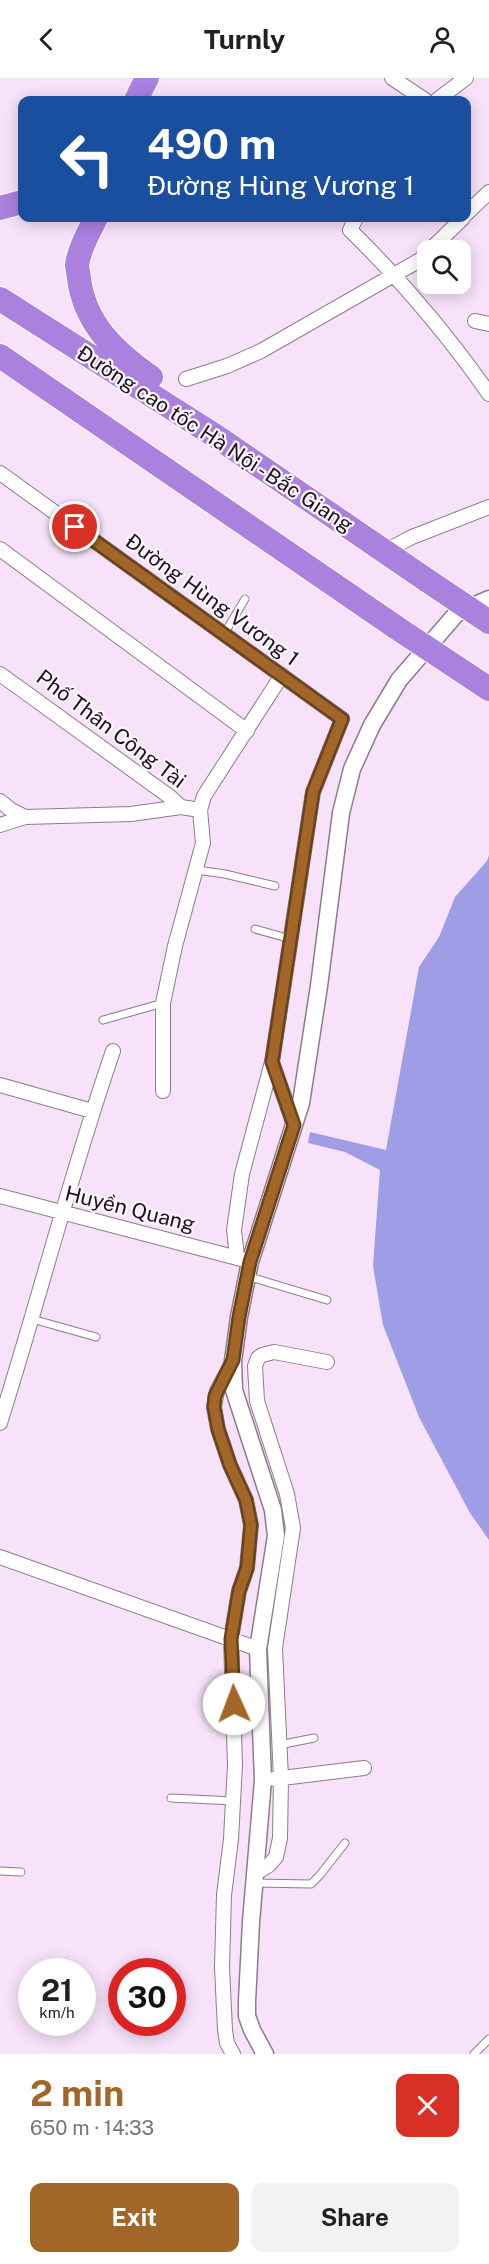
<!DOCTYPE html>
<meta charset="utf-8">
<style>
:root{--surface:#fff;--page:#f2f2f2;--text:#202124;--muted:#757577;--accent:#a26728}
body{margin:0;font-family:"Public Sans",sans-serif;background:var(--page);color:var(--text);height:100vh;display:flex;flex-direction:column;font-size:22px;white-space:nowrap}
*{box-sizing:border-box;margin:0}
p{font-size:20px;color:var(--muted)}
.icon{flex:none;width:33px;height:33px;fill:none;stroke:currentColor;stroke-width:2;stroke-linecap:round;stroke-linejoin:round}
.map{position:relative;height:1976px;overflow:hidden}
.sheet{display:flex;flex-direction:column;background:var(--surface);flex:1}
.sheet>*{flex:none}
.guide{position:absolute;left:18px;top:18px;width:453px;height:126px;border-radius:12px;box-shadow:0 3px 15px #0003;background:#1a4fa0;color:#fff;overflow:hidden}
.buttons{position:absolute;left:417px;top:162px;display:grid;gap:12px}
.buttons a{display:grid;place-items:center;width:54px;height:54px;border-radius:12px;background:var(--surface);box-shadow:0 3px 15px #0003;font-size:30px}
.speed{position:absolute;left:18px;top:1880px;display:flex;gap:12px;font-size:30px;font-weight:700;text-align:center}
.speed>*{display:grid;place-content:center;width:78px;height:78px;border-radius:50%;background:var(--surface);box-shadow:0 3px 15px #0003;line-height:1}
.speed small{font-size:15px;font-weight:400}
.speed .limit{border:9px solid #d22;background:#fff;color:#111}
.pin{position:absolute;display:grid;place-items:center;width:51px;height:51px;color:#fff;margin:-26px;border:3px solid #fff;border-radius:50%;box-shadow:0 2px 6px #0007}
.me{position:absolute;width:66px;margin:-33px;rotate:358deg;stroke-linejoin:round;filter:drop-shadow(0 0 4px #0008)}
.turn{display:flex;align-items:center;gap:21px;height:126px;padding:0 30px;font-size:27px}
.turn .icon{width:78px;height:78px;stroke-width:2.5}
.turn b{display:block;font-size:42px;line-height:51px}
.round{display:grid;place-items:center;flex:none;width:63px;height:63px;border-radius:12px;background:var(--page)}
.overview{display:flex;align-items:center;justify-content:space-between;height:102px;padding:0 30px}
h1{font-size:36px;font-weight:700;line-height:45px;color:var(--accent)}
.button{display:flex;gap:12px;margin-top:auto;padding:12px 30px}
.button a{flex:1;height:69px;border-radius:12px;background:var(--accent);color:#fff;font-size:24px;font-weight:700;line-height:69px;text-align:center}
.button a+a{background:var(--page);color:var(--text)}
header{display:flex;justify-content:space-between;align-items:center;height:78px;padding:0 30px;background:var(--surface);font-size:27px;font-weight:700}
.map>svg:first-child{display:block}
.water{fill:#9e9de5}
.lines{fill:none;stroke-linecap:round;stroke-linejoin:round}
.service-casing{stroke:#8e7b90;stroke-width:9}
.minor-casing{stroke:#8e7b90;stroke-width:16}
.tertiary-casing{stroke:#8e7b90;stroke-width:19}
.motorway-casing{stroke:#fff;stroke-width:26}
.service{stroke:#fff;stroke-width:7}
.minor{stroke:#fff;stroke-width:14}
.tertiary{stroke:#fff;stroke-width:16}
.motorway{stroke:#ab81df;stroke-width:24}
.motorway-bridge-casing{stroke:#fff;stroke-width:26;stroke-linecap:butt}
.motorway-bridge{stroke:#ab81df;stroke-width:24}
.route-casing{stroke:#69431a;stroke-width:15}
.route{stroke:#a26728;stroke-width:10}
.labels{text-anchor:middle;stroke-width:4.5;stroke-linejoin:round;paint-order:stroke}
.street-label{font-size:21px;fill:#1b141c;stroke:#fdf4fd}
</style>
<header><svg class="icon" aria-label="back" viewBox="0 0 24 24"><path d="M15 5l-7 7 7 7"/></svg>Turnly<svg class="icon" aria-label="person" viewBox="0 0 24 24"><circle cx="12" cy="8" r="4"/><path d="M4 21q1-7 8-7t8 7"/></svg></header>
<div class="map">
<svg width="489" height="1976" viewBox="0 0 489 1976">
<rect width="100%" height="100%" fill="#f7e2f9"/>
<path class="water" d="M489,777V1462L470,1435L419,1339L383,1247L373,1188L380,1092L345,1074L308,1065L310,1054L386,1072L419,889L439,859L455,819L487,783Z"/>
<g class="lines">
<g class="service-casing">
<path id="service" d="M224,556L245,521
M197,792L225,796L275,808
M255,851L291,861
M103,942L163,925
M247,1198L327,1222
M32,1241L96,1259
M279,1667L314,1660
M171,1720L234,1723
M0,1793L21,1794
M255,1805L311,1806L320,1797L345,1765
M474,1976L489,1961"/>
</g>
<g class="minor-casing">
<path id="minor" d="M392,0L425,22
M437,22L466,0
M466,136L489,114
M356,140L350,152C401,202 448,257 489,316
M430,172L463,140
M475,243L489,246
M186,301L227,288L261,273L420,182L428,174
M0,395L342,641L313,714L272,984L242,1096L234,1152L237,1179
M393,469L412,459L489,429
M0,471L247,653
M0,596L170,719L181,729L200,732
M0,723L11,732L25,739L131,736L181,729
M0,747L25,739
M272,984L294,1047
M0,1007L92,1033
M163,1013V925L175,868L203,765L200,732L204,718L282,597
M0,1118L245,1182
M0,1345C39,1221 71,1095 113,973
M0,1479L258,1571
M274,1701L364,1690
M256,1795L269,1787L276,1779L280,1760L281,1700L275,1570L293,1450L287,1416L257,1323L255,1288L258,1280L262,1277L274,1274L327,1284
M233,1976L227,1965L225,1952L222,1889L224,1817L231,1761L235,1687L231,1561L239,1513L247,1490L251,1447L246,1422L230,1387L218,1351L214,1329L217,1313L233,1283"/>
</g>
<g class="tertiary-casing">
<path id="tertiary" d="M265,1976L252,1952L247,1938V1923L251,1844L263,1702L258,1571L276,1458L273,1432L234,1312L233,1283L239,1239L250,1184L301,1025L319,908L341,735L352,691L372,647L399,602L457,535L489,521"/>
</g>
<g class="motorway-casing">
<path id="motorway" d="M136,22L147,0
M0,130L22,124
M96,140C89,154 79,171 77,187C77,191 79,197 79,201C85,246 115,274 151,299
M0,221L217,359L428,503
M0,278L397,550"/>
</g>
<use href="#service" class="service"/>
<use href="#minor" class="minor"/>
<use href="#tertiary" class="tertiary"/>
<use href="#motorway" class="motorway"/>
<g class="motorway-bridge-casing">
<path id="motorway-bridge" d="M428,503L489,544
M397,550L489,611"/>
</g>
<use href="#motorway-bridge" class="motorway-bridge"/>
</g>
<g class="lines">
<g class="route-casing">
<path id="route" d="M75,449L342,641L313,714L272,984L294,1047L250,1184L239,1239L233,1282L215,1318L214,1329L218,1351L230,1387L246,1422L251,1447L247,1490L239,1513L231,1561L234,1626"/>
</g>
<use href="#route" class="route"/>
</g>
<g class="labels">
<g class="street-label">
<text transform="translate(215 361) rotate(33)" y="7">Đường cao tốc Hà Nội - Bắc Giang</text>
<text transform="translate(212 522) rotate(36)" y="7">Đường Hùng Vương 1</text>
<text transform="translate(111 651) rotate(37)" y="7">Phố Thân Công Tài</text>
<text transform="translate(130 1131) rotate(14)" y="7">Huyền Quang</text>
</g>
</g>
</svg>
<div class="buttons">
<a><svg class="icon" aria-label="search" viewBox="0 0 24 24"><circle cx="10" cy="10" r="6"/><path d="M15 15l6 6"/></svg></a>
</div>
<div class="speed"><div>21<small>km/h</small></div><div class="limit">30</div></div>
<div class="pin" style="left:75px;top:449px;background:#d93025"><svg class="icon" aria-label="arrive" viewBox="0 0 24 24"><path d="M6 21V4h12l-3 4 3 4H6"/></svg></div>
<svg class="me" style="left:234px;top:1626px" viewBox="-20 -20 40 40"><circle r="19" fill="#fff"/><path d="M0-13L10 11 0 6-10 11z" fill="#a26728"/></svg>
<div class="guide">
<div class="turn"><svg class="icon" aria-label="left" viewBox="0 0 24 24"><path d="M17 20v-9H6M10 6l-5 5 5 5"/></svg><div><b>490 m</b>Đường Hùng Vương 1</div></div>
</div>
</div>
<section class="sheet">
<div class="overview"><div><h1>2 min</h1><p>650 m · 14:33</p></div><a class="round" style="background:#d93025;color:#fff"><svg class="icon" aria-label="close" viewBox="0 0 24 24"><path d="M6 6l12 12M18 6L6 18"/></svg></a></div>
<div class="button"><a>Exit</a><a>Share</a></div>
</section>
